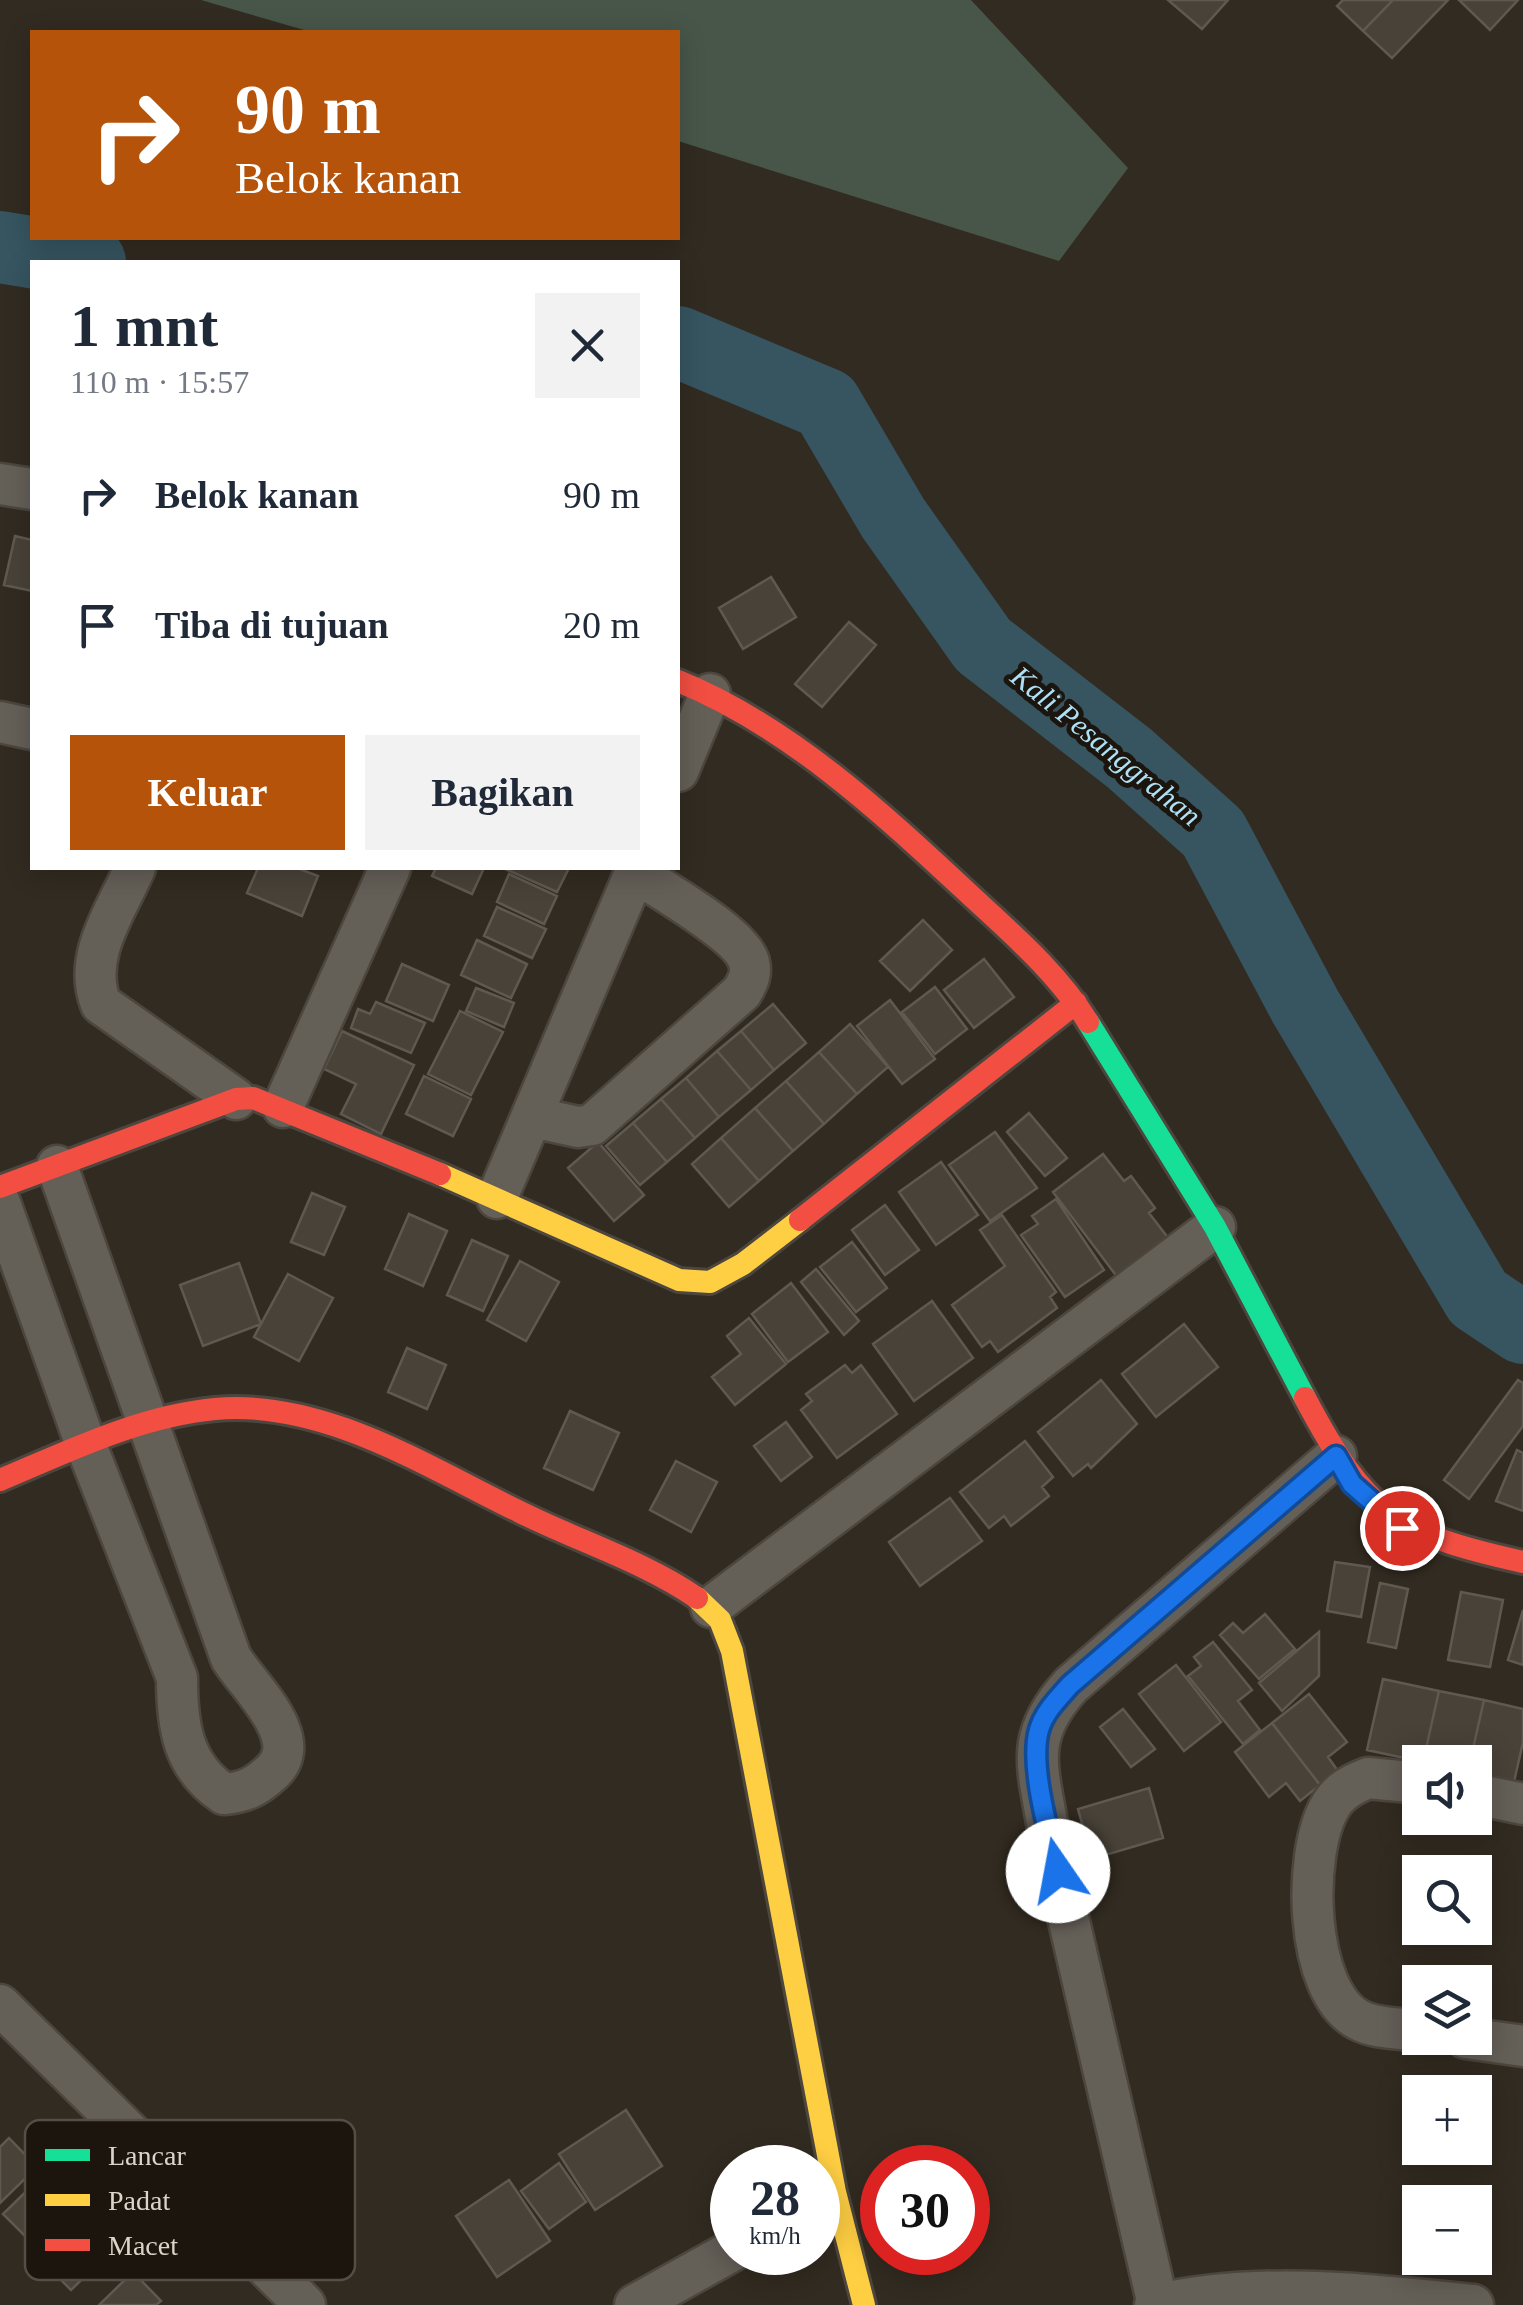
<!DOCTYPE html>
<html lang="id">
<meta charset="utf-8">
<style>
:root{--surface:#fff;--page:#f2f2f3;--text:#1f2937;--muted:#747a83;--accent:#b45309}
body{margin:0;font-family:Georgia,serif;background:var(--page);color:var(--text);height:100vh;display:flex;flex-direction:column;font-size:38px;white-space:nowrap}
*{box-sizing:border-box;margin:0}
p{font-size:32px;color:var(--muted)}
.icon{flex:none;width:55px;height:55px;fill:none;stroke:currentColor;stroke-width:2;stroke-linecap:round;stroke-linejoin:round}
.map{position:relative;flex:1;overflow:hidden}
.panel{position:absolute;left:30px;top:260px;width:650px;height:610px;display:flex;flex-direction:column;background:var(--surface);border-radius:0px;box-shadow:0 5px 25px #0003}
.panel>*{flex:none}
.banner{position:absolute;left:30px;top:30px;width:650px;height:210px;border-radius:0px;box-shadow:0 5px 25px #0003;background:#b45309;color:#fff;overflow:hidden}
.fabs{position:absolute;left:1402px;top:1745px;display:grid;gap:20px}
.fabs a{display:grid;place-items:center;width:90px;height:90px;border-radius:0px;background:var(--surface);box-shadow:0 5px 25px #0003;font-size:50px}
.speed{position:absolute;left:710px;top:2145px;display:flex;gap:20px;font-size:50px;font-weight:700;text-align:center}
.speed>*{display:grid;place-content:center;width:130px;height:130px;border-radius:50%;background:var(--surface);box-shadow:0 5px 25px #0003;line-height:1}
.speed small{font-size:25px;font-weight:400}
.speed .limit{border:15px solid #d22;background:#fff;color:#111}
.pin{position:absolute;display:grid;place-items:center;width:85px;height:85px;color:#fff;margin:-42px;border:5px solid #fff;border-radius:50%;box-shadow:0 2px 10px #0007}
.me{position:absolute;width:110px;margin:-55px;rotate:348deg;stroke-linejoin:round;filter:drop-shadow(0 0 8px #0008)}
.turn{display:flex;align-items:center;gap:35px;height:210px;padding:0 40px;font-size:45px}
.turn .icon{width:130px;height:130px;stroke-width:2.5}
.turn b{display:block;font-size:70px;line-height:85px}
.round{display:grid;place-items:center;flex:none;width:105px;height:105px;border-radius:0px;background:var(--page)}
.headline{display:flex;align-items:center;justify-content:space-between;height:170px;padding:0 40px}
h1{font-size:60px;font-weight:700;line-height:75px}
.action{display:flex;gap:20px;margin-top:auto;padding:20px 40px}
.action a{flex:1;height:115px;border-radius:0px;background:var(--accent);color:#fff;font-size:40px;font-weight:700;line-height:115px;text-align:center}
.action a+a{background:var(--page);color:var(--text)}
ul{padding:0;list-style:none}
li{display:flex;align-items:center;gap:30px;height:130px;padding:0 40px}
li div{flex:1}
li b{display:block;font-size:38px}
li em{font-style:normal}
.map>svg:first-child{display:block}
.green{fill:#485649}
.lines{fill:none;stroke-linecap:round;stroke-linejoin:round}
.river{stroke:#365561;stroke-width:72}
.building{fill:#494239;stroke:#5f5951;stroke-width:2.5}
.street-casing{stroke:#4c463e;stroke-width:45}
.fast-casing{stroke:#4c463e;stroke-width:28}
.slow-casing{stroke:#4c463e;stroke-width:28}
.jam-casing{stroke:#4c463e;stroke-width:28}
.street{stroke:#645f57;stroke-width:40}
.fast{stroke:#16e098;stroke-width:22}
.slow{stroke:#ffcf43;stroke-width:22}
.jam{stroke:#f24e42;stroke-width:22}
.route-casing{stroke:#114b97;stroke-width:25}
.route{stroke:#1a73e8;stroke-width:18}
.labels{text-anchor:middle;stroke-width:10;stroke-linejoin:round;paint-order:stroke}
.water-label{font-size:30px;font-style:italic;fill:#ade1f7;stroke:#1b150e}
.key{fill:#1b150e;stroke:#554e46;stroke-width:2.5}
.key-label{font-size:28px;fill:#dcd4ca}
</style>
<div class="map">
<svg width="1523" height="2305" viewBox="0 0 1523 2305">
<rect width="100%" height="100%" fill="#322b21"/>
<path class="green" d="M201,0H971L1128,168L1059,261L678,141V32H311Z"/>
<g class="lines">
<path class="river" d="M0,247L90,262
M678,342L826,404L893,518L983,645L1129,758L1213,833L1305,1006L1478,1298L1523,1328"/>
</g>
<path class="building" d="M1168,0H1228L1202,29Z
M1343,0H1393L1363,31L1337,6Z
M1393,0H1448L1392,58L1363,31Z
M1459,0H1518L1490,30Z
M15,536L32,540V591L4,585Z
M771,577L796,617L743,649L719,608Z
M849,622L876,645L822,707L795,684Z
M258,868H297L318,876L302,916L247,893Z
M436,868H484L472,894L432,876Z
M503,868H569L557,892Z
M509,874L557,896L544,924L497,902Z
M497,907L546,929L532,958L484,936Z
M923,920L952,950L910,991L880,961Z
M477,940L527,964L511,998L461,975Z
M984,959L1014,997L974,1028L944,990Z
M402,964L449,985L433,1021L386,1001Z
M935,987L967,1029L935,1054L902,1012Z
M476,988L514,1003L504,1027L466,1011Z
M890,1000L935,1059L902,1084L857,1026Z
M376,1002L425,1023L411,1053L351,1028L358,1009L370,1014Z
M773,1004L806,1043L774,1070L741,1031Z
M460,1011L503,1032L471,1095L428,1074Z
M850,1024L888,1067L857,1094L819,1052Z
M342,1031L414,1065L381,1134L341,1114L356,1084L324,1069Z
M741,1031L774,1070L751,1090L717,1051Z
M717,1051L751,1090L719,1117L686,1078Z
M819,1052L857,1094L824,1124L786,1081Z
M424,1076L471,1099L453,1136L406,1114Z
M686,1078L719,1117L695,1138L661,1099Z
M786,1081L824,1124L793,1151L755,1108Z
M661,1099L695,1138L667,1162L633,1123Z
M755,1108L793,1151L759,1181L721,1138Z
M1029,1113L1067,1158L1045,1176L1007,1132Z
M633,1123L667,1162L640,1185L606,1146Z
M995,1132L1037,1188L990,1221L949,1165Z
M721,1138L759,1181L729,1207L692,1164Z
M598,1142L644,1195L614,1221L568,1168Z
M1103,1154L1124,1181L1131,1176L1155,1208L1149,1213L1169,1239L1118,1278L1053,1192Z
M941,1162L978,1215L936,1245L899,1192Z
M312,1193L345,1207L324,1255L291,1242Z
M1056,1199L1104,1270L1065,1297L1021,1235L1038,1224L1032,1216Z
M885,1205L919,1250L885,1275L852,1230Z
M409,1214L447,1231L423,1286L385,1269Z
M1002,1215L1056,1292L1050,1297L1057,1308L998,1352L990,1341L982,1347L952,1305L1005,1266L980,1230Z
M472,1240L508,1256L483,1311L447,1295Z
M852,1242L887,1288L856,1312L820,1267Z
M520,1261L559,1282L526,1341L487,1320Z
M239,1263L261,1324L203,1346L180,1285Z
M816,1269L859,1321L844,1335L801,1282Z
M288,1274L333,1298L299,1361L254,1337Z
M791,1283L828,1332L788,1362L752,1314Z
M932,1301L973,1358L914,1401L873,1344Z
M749,1318L786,1364L735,1405L712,1377L741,1354L727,1336Z
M1184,1324L1218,1367L1156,1417L1122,1374Z
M407,1348L446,1365L427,1409L388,1392Z
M845,1365L852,1373L861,1365L897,1414L837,1458L801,1410L812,1401L806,1394Z
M1101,1380L1137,1424L1091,1468L1088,1464L1073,1476L1038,1432Z
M1518,1380L1523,1383V1426L1469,1499L1444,1480Z
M570,1411L619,1433L593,1490L544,1468Z
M786,1422L812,1457L781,1481L754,1446Z
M1025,1441L1053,1477L1042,1487L1049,1496L1011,1526L1004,1516L989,1528L960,1492Z
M1517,1450L1523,1453V1511L1496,1501Z
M676,1461L717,1482L691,1532L650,1510Z
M950,1498L982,1541L920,1586L889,1542Z
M1335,1562L1370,1567L1361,1617L1327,1611Z
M1380,1583L1408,1589L1396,1648L1368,1642Z
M1461,1592L1503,1600L1490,1667L1448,1660Z
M1523,1610V1665L1508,1660Z
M1265,1614L1295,1649L1259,1679L1220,1635L1233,1623L1243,1633Z
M1319,1632V1676L1282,1711L1259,1683Z
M1213,1642L1252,1690L1238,1701L1260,1730L1243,1744L1188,1676L1201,1666L1194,1657Z
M1176,1665L1221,1722L1184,1751L1139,1694Z
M1383,1679L1439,1691L1423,1762L1367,1750Z
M1439,1691L1484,1700L1470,1762H1423Z
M1309,1694L1347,1742L1328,1757L1338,1771L1320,1785L1272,1723Z
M1484,1700L1523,1709V1742L1514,1782L1475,1773V1762H1470Z
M1123,1709L1155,1749L1131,1767L1100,1727Z
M1272,1723L1320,1785L1300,1801L1286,1783L1269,1797L1235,1752Z
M1149,1788L1163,1838L1092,1859L1078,1809Z
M626,2110L662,2166L595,2210L559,2154Z
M9,2138L37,2167L0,2203V2147Z
M559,2163L586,2202L549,2229L521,2191Z
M44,2174L72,2203L31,2242L3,2214Z
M509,2180L550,2241L497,2277L456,2216Z
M84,2221L112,2250L71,2290L43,2262Z
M133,2272L161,2301L156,2305H99Z"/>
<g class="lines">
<g class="street-casing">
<path id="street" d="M0,484L32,489
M0,722L32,729
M678,771L710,694
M135,868C116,911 82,957 101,1004L236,1099
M283,1107L390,868
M532,1117L578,1127L592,1125L742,992C748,981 752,975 749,962C741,934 661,890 635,872
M497,1198L637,868
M0,1203L86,1445L177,1678C177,1725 182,1766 224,1794C245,1792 256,1787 272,1772C308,1739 248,1686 231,1658L57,1166
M711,1607L1215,1227
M1420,1783L1368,1778C1353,1784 1339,1791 1331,1805C1302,1851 1304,1992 1359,2020C1375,2029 1402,2028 1420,2031
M1475,1794L1523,1804
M0,2005L305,2305
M1466,2038L1523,2046
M635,2305L732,2251
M1155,2305C1258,2281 1369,2294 1473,2305
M1158,2305L1049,1835C1039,1769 1022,1739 1071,1685L1336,1456"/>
</g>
<g class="fast-casing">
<path id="fast" d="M1088,1022L1215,1227L1305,1398"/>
</g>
<g class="slow-casing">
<path id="slow" d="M440,1174L679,1280L710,1282L743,1264L800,1220
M697,1598L720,1620L732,1651L835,2192L864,2305"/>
</g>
<g class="jam-casing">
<path id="jam" d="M678,681C789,726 882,813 968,893C1011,933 1057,972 1088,1022
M0,1187L236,1099L253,1098L440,1174
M800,1220L1076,1003
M1305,1398C1366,1513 1395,1534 1523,1562
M0,1480C69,1451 140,1416 215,1409C323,1399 427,1467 520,1512C578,1541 643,1561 697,1598"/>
</g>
<use href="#street" class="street"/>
<use href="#fast" class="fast"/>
<use href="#slow" class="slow"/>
<use href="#jam" class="jam"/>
</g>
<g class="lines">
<g class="route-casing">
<path id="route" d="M1058,1871C1049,1834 1029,1765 1039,1730C1044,1712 1058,1699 1070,1685L1336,1456L1352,1484L1402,1528"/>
</g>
<use href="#route" class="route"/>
</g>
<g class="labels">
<g class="water-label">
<text transform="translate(1106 746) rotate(39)" y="10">Kali Pesanggrahan</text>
</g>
</g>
<rect x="25" y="2120" width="330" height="160" rx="15" class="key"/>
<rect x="45" y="2149" width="45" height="12" fill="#16e098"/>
<rect x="45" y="2194" width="45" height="12" fill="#ffcf43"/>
<rect x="45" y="2239" width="45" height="12" fill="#f24e42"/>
<g class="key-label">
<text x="108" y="2165">Lancar</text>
<text x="108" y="2210">Padat</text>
<text x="108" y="2255">Macet</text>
</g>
</svg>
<div class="fabs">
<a><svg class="icon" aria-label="sound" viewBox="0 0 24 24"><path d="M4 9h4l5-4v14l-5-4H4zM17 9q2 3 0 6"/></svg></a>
<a><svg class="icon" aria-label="search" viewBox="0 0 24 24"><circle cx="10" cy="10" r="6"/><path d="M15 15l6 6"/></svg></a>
<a><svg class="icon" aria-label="layers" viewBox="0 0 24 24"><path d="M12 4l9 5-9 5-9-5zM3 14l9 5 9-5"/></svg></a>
<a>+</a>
<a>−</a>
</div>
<div class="speed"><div>28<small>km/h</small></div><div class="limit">30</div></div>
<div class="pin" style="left:1402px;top:1528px;background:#d93025"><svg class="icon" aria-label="arrive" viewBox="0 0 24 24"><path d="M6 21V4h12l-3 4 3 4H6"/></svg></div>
<svg class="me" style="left:1058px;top:1871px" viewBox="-20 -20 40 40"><circle r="19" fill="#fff"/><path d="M0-13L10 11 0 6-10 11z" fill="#1a73e8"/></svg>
<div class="banner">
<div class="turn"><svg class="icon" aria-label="right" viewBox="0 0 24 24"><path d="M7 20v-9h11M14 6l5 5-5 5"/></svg><div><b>90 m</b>Belok kanan</div></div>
</div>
<section class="panel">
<div class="headline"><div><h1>1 mnt</h1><p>110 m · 15:57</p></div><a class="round"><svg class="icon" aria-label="close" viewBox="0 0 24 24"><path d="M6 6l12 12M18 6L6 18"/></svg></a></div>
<ul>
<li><svg class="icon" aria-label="right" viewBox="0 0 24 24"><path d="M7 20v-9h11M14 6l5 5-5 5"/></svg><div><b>Belok kanan</b></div><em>90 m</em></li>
<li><svg class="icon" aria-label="arrive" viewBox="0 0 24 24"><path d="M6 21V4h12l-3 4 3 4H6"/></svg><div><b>Tiba di tujuan</b></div><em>20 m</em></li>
</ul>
<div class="action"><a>Keluar</a><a>Bagikan</a></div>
</section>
</div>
